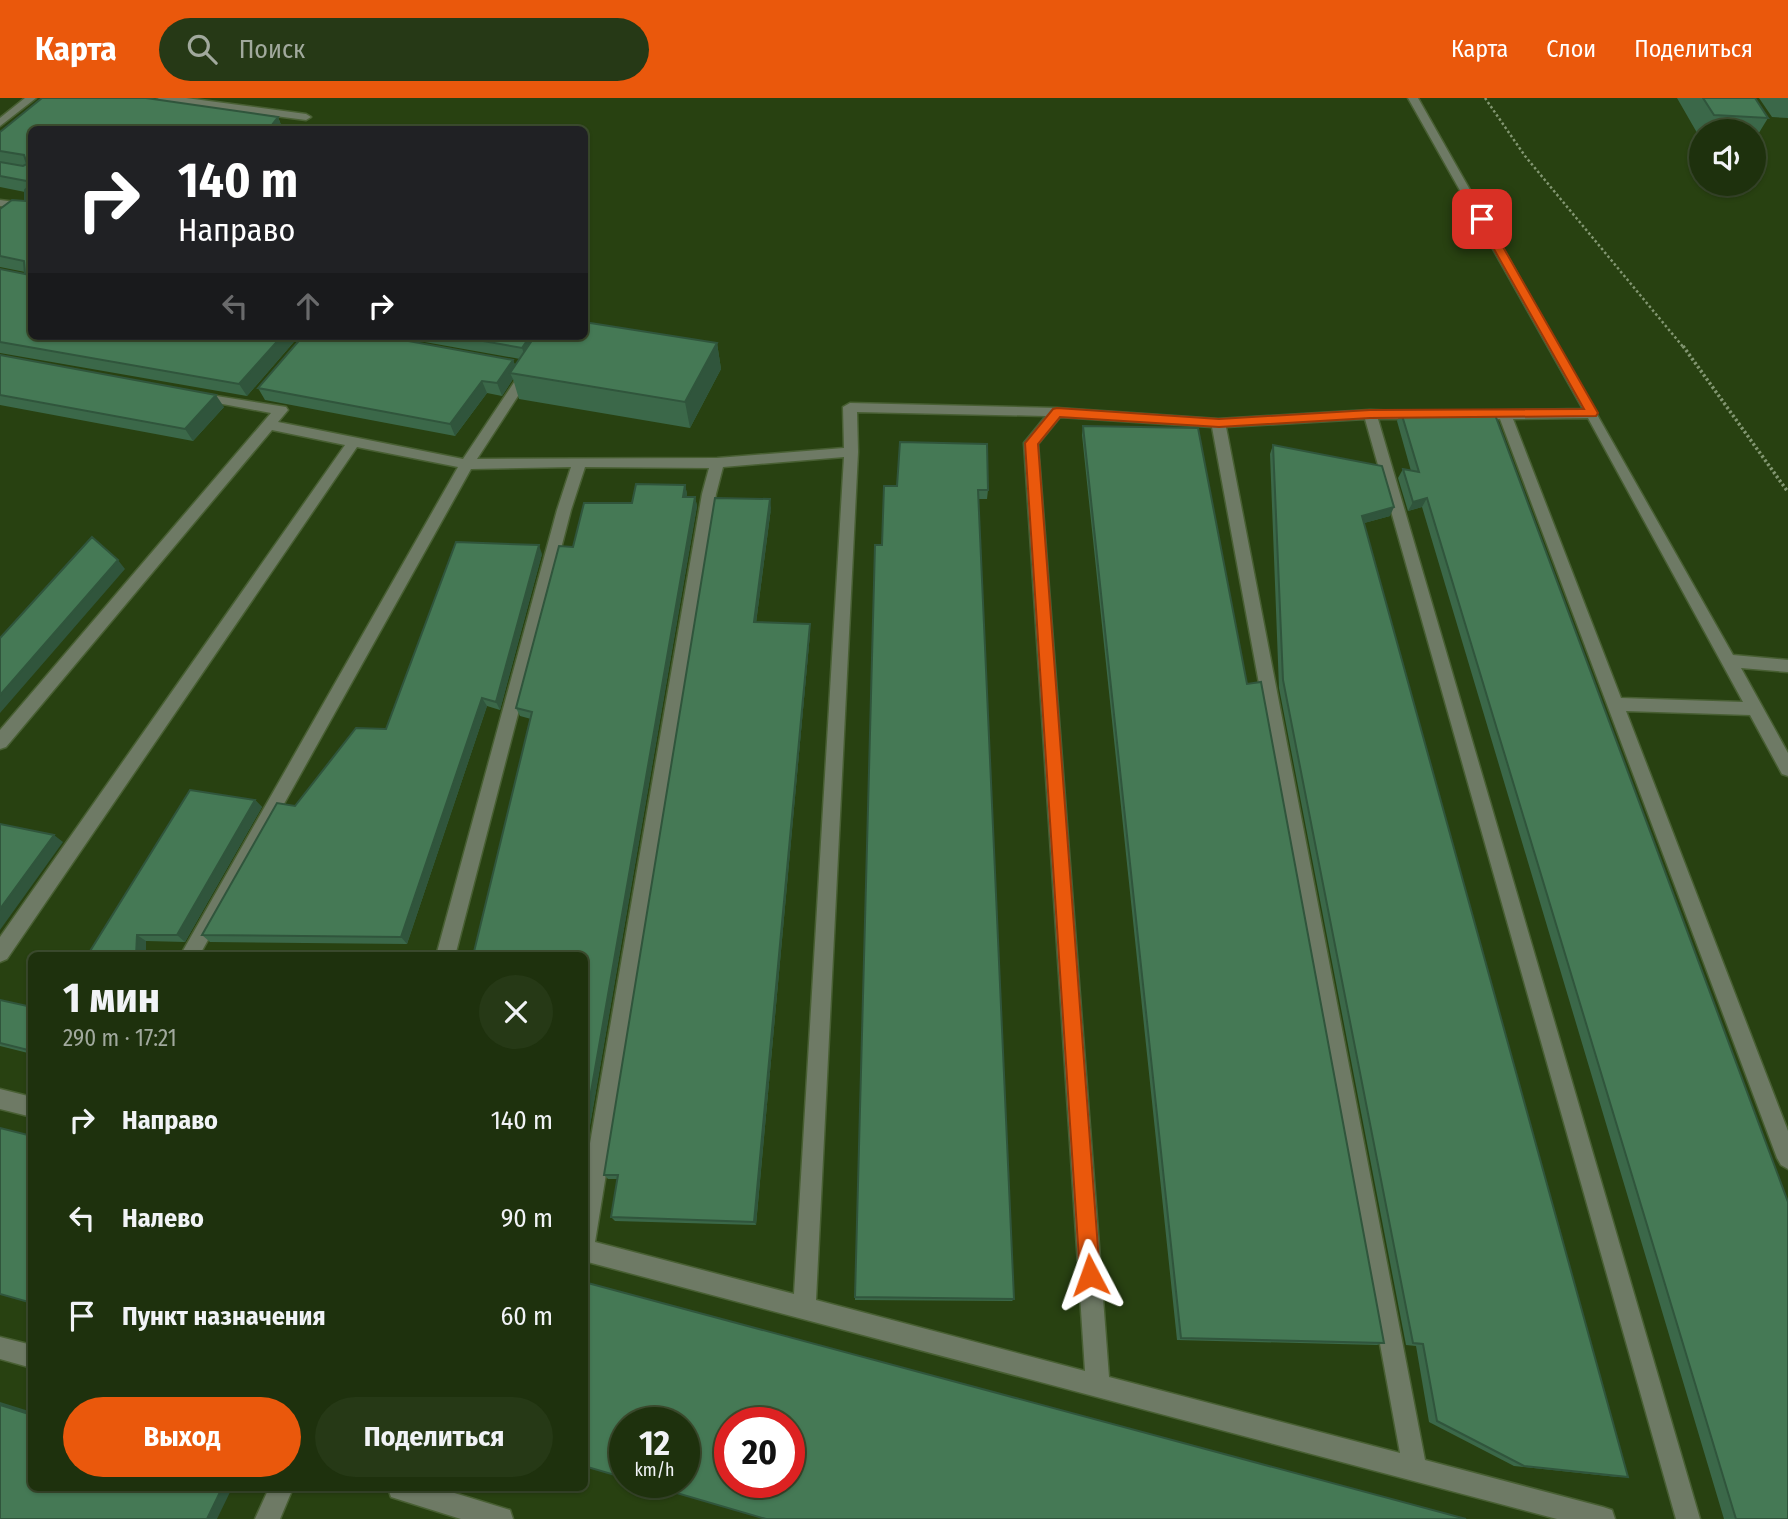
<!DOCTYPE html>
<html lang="ru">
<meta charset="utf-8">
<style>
:root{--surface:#1e310d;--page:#263916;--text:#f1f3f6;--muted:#a1a99d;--line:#3c4c2e;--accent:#ea580c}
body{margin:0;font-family:"Fira Sans Condensed",sans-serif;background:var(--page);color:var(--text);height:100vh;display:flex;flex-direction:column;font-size:26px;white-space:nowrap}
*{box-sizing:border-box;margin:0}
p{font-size:23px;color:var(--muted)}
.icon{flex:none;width:38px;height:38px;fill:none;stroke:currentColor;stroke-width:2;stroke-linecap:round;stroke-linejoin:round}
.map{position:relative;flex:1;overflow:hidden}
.drawer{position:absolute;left:28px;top:854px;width:560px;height:539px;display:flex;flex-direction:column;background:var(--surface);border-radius:10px;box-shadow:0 2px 5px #0004,0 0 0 2px var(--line)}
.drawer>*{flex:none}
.banner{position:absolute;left:28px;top:28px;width:560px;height:214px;border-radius:10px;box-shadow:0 2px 5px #0004,0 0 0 2px var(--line);background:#202124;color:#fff;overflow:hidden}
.buttons{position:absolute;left:1689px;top:21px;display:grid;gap:14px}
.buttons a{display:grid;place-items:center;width:77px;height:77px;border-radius:50%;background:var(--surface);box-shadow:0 2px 5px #0004,0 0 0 2px var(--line);font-size:35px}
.speed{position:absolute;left:609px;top:1309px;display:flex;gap:14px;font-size:35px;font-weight:700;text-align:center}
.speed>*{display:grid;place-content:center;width:91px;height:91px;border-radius:50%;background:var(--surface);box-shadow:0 2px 5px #0004,0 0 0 2px var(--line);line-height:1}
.speed small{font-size:18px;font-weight:400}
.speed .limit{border:10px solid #d22;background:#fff;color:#111}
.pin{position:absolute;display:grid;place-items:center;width:60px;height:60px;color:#fff;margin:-30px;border-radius:14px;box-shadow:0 4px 10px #0006}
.me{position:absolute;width:77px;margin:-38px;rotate:356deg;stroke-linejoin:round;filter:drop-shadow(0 0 5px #0008)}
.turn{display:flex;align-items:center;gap:24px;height:147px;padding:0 35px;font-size:32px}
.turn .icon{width:91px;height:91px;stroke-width:2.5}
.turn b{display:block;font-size:49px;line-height:60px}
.lanes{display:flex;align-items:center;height:66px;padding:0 35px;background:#0003;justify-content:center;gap:35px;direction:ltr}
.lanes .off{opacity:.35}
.round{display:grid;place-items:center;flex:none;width:74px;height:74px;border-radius:37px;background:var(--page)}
.overview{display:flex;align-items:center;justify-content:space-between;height:119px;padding:0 35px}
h1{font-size:42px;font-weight:700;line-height:52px}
.cta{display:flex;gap:14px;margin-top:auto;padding:14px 35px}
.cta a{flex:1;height:80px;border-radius:42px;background:var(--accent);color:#fff;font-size:28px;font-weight:700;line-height:80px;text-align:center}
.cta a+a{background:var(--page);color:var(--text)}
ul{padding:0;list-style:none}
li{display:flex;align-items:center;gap:21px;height:98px;padding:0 35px}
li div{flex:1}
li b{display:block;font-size:26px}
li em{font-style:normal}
header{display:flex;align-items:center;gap:42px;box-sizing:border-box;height:98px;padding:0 35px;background:var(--accent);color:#fff}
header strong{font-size:33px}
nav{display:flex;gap:38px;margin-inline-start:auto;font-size:24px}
.search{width:490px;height:63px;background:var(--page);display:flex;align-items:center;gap:18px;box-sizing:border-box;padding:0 24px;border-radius:38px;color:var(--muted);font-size:26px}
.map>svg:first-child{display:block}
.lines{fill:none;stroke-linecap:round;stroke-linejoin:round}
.minor-casing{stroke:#485f33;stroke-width:3}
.path-far1{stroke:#839772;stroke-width:2.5;stroke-dasharray:2.5 2.5;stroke-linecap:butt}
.path{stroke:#839772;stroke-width:3.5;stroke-dasharray:2.5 2.5;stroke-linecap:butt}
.minor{fill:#6e7a65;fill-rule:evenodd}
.wall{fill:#3b6849}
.shaded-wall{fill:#30553c}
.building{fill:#457955;stroke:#30553c;stroke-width:2;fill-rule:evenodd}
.route{fill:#ea580c;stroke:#983908;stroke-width:2}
</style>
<header>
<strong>Карта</strong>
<div class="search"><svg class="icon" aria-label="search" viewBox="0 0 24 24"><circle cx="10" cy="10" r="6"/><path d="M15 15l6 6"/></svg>Поиск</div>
<nav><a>Карта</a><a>Слои</a><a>Поделиться</a></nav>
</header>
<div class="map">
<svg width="1788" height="1421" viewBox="0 0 1788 1421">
<rect width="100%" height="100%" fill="#284111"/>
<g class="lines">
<g class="minor-casing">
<path id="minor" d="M25,0H36L0,28V20Z
M157,0H186L306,16L311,19L306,22L162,3Z
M1408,0H1418L1733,557L1788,562V574L1741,570L1788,655V678L1782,676L1750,617L1626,613L1788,1033V1071L1781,1067L1777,1060L1500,321H1470L1463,317L1470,313L1583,311ZM1588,320L1743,604L1621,600L1513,321Z
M0,102L32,106V113L0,108Z
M545,238H557L477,361L717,360L844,350L843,309L850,305L1057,310L1218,321L1370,312L1426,314L1428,317L1421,321H1378L1700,1421H1676L1365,321L1226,329L1425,1362L1603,1409L1612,1412L1615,1421H1557L584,1163V1080L702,396L709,370L585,369L571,412L455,858H436L557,412L571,369L471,371L199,858H180L458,369L357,349L7,861L0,864V839L345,347L272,332L6,649L0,651V632L271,315L196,301L189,297L191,294L286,309L288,312L278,324L463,361ZM857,314L1046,318L1024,345L1085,1273L816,1202L858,354ZM1060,319L1212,329L1400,1355L1109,1279L1038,346ZM844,359L794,1196L595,1144L716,396L723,369Z
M0,991L32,999V1019L0,1011Z
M0,1239L32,1247V1270L0,1261Z
M269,1390H293L280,1421H255Z
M388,1390H438L510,1412L513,1421H461L391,1399Z"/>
</g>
<path class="path-far1" d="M1485,0L1525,58L1684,250"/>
<path class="path" d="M1683,248L1788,394"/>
<use href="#minor" class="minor"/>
</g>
<path class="wall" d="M42,0H146L278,19L283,32H32V238H299L247,298L0,255V171L25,176V174L0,169V111L12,102L25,103V94L0,89V34Z
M1677,0H1755L1768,20L1754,43V33H1701V40H1700Z
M1759,0H1788V20L1772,19Z
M391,238H584L717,245L721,271L690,330L519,301L513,281L502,298L487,295L455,338L265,302L258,290L513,262L515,267L520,261Z
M0,257L224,309L193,343L0,307Z
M1401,314L1788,1421H1724L1422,409L1408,413L1398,380L1403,371L1411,373L1397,323Z
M1083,328L1384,1245L1377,1247L1177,1242L1082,337Z
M1273,347L1390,418L1364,425L1628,1379H1617L1514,1368L1429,1324L1416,1248L1406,1247L1279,590L1270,356Z
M685,387L687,396L686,399H695L697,408L584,1062V858L531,621L520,618L516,610L573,449L632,405Z
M897,388L988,392L987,401H978L1014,1201L1012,1203L855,1202V1199L882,447Z
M771,410L756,525L810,535L756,1127L615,1123L611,1119L617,1081H608L604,1077Z
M542,456L500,612L487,608L407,846L210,844L202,837L295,708L386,631Z
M255,702L262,709L185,844L146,843L87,858Z
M0,902L32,909V956L0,948Z"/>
<path class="shaded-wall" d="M278,19L283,32H268Z
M282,238H299L247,298L239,286Z
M530,238H539L526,262L522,250Z
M717,245L721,271L690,330L685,304Z
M513,262L518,274L510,275L513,281L502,298L497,285Z
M482,283L487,295L455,338L450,326Z
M216,297L224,309L193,343L185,331Z
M685,387L687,396L685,408L683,399Z
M695,399L697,408L584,1062V1034Z
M1427,400L1422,409L1408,413L1413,404Z
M770,401L771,410L755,533L754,524Z
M1394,409L1390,418L1357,427L1362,418Z
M539,447L542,456L500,612L496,604Z
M118,462L125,471L0,615V597Z
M810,526V535L756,1127L754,1124Z
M482,600L487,608L407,846L401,839Z
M255,702L262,709L185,844L177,837Z
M54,737L63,744L0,832V811Z
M137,837L146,843V858H136Z
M0,1304L32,1314V1317L0,1307Z
M222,1390H232L217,1421H207Z"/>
<path class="building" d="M42,0H146L278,19L268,32H32V84L0,78V64L23,68L27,66L24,57L0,53V34Z
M1703,0H1755L1768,20L1714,17Z
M32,86V238H282L239,286L0,244V171L25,176L24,163L0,158V111L12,102L25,103V92Z
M584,224L717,245L685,304L510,275L535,238H584Z
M303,238H381L513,262L497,285L482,283L450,326L258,290Z
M455,238H530L522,250Z
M0,257L216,297L185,331L0,297Z
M1401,314H1494L1788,1104V1421H1736L1427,400L1413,404L1403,371L1419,374Z
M1083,328L1198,330L1247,586L1261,584L1384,1245L1181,1240Z
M900,344L987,346L988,392H978L1014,1201L855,1199L875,447H882L884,388H897Z
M1273,347L1382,368L1394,409L1362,418L1628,1379L1524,1368L1437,1323L1423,1246L1413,1245L1283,582Z
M636,386L685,387L683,399H695L584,1034V858H473L532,614L516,610L559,448L573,449L584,405H632Z
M715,400L770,401L754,524L810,526L754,1124L611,1119L618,1077H604Z
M92,439L118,462L0,597V540Z
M456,444L539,447L496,604L482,600L401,839L202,837L277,705L295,708L356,630L386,631Z
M190,692L255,702L177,837H137L136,858H87Z
M0,726L54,737L0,811Z
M0,902L32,909V953L0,945Z
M0,1030L32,1038V1205L0,1196Z
M584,1184L1466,1421H766L639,1384H684V1325H625V1380L584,1368ZM730,1325H789V1384H730Z
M0,1307L32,1317V1390H222L207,1421H0Z"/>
<path class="route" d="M1482,118L1487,121L1598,315L1596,318L1370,320L1219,329L1060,319L1038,346L1100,1177L1097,1184L1090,1187L1083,1184L1080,1177L1025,345L1053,311L1057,310L1219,321L1370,312L1584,311L1477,121Z"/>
</svg>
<div class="buttons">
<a><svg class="icon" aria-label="sound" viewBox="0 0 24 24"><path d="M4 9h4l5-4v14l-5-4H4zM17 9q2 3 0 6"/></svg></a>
</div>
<div class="speed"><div>12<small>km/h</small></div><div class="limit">20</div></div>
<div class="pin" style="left:1482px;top:121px;background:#d93025"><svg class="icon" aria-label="arrive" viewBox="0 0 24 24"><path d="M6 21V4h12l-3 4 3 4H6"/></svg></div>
<svg class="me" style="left:1090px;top:1177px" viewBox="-20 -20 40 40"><path d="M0-17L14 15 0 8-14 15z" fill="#ea580c" stroke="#fff" stroke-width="4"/></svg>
<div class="banner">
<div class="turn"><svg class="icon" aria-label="right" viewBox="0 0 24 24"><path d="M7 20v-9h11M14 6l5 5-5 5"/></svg><div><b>140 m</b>Направо</div></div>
<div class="lanes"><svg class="icon off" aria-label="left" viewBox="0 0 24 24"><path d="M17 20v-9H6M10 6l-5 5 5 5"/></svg><svg class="icon off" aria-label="ahead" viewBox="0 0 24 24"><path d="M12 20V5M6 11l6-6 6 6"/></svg><svg class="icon" aria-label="right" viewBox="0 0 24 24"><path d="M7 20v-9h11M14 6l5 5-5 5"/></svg></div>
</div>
<section class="drawer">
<div class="overview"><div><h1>1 мин</h1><p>290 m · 17:21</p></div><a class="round"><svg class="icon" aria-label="close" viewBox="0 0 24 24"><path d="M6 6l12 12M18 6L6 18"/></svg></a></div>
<ul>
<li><svg class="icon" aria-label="right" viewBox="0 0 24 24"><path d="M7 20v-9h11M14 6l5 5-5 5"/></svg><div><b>Направо</b></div><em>140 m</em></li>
<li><svg class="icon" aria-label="left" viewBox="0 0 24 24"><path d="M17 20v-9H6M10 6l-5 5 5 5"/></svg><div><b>Налево</b></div><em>90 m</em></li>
<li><svg class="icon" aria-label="arrive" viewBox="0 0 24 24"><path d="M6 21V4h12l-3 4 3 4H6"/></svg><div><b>Пункт назначения</b></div><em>60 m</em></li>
</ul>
<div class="cta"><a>Выход</a><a>Поделиться</a></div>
</section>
</div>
